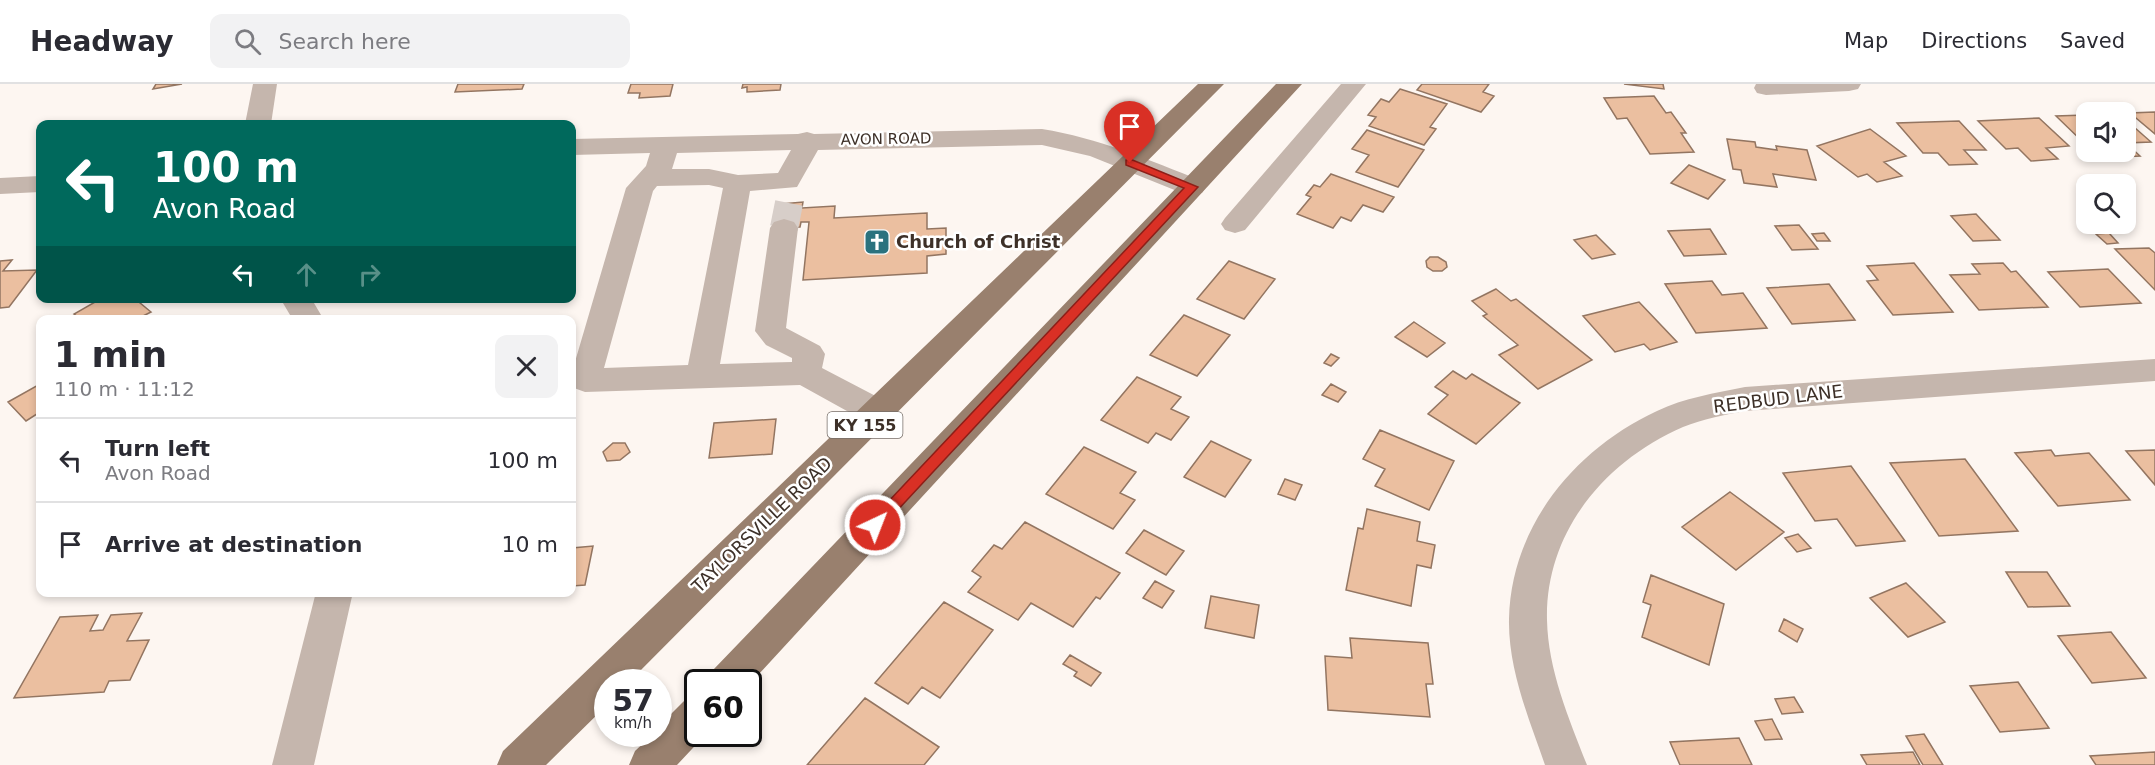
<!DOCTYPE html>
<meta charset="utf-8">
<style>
:root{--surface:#fff;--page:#f2f2f3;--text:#2b2b33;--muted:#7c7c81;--line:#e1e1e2}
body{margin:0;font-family:"DejaVu Sans",sans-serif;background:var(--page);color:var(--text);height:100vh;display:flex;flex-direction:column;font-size:22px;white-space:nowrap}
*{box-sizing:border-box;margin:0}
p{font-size:20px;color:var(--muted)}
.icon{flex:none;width:33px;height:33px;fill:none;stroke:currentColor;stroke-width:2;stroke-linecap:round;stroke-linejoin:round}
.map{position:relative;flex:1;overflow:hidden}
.details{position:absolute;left:36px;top:231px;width:540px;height:282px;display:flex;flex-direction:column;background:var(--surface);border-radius:12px;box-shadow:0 3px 9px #0003}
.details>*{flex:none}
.banner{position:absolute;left:36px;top:36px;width:540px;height:183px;border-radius:12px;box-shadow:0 3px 9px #0003;background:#00695c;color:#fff;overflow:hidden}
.buttons{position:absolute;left:2076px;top:18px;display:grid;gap:12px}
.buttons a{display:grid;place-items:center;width:60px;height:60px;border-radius:12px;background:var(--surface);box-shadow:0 3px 9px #0003;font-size:30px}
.speed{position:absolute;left:594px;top:585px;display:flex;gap:12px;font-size:30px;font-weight:700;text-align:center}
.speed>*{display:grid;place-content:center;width:78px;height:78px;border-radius:50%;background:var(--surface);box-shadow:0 3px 9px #0003;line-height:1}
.speed small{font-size:15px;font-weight:400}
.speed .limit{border:3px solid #111;border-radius:9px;background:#fff;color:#111}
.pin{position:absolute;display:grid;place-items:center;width:51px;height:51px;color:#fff;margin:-62px -26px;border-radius:50% 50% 50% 0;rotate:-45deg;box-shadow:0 0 6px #0007}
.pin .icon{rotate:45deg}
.me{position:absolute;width:66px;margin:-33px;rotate:43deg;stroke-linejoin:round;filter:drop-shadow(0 0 4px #0008)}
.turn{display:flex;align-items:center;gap:21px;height:126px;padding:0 18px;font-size:27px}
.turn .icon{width:78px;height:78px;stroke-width:2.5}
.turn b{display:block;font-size:42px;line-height:51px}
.lanes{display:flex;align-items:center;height:57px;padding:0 18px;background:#0003;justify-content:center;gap:30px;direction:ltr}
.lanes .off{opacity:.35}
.round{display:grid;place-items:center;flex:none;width:63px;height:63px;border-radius:12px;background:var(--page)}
.summary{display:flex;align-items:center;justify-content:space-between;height:102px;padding:0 18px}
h1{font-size:36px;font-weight:700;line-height:45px}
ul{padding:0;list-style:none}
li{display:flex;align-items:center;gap:18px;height:84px;padding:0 18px;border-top:2px solid var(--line)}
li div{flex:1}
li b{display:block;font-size:22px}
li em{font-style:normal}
header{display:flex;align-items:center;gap:36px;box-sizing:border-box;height:84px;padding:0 30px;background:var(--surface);border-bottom:2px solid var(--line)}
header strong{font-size:28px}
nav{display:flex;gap:33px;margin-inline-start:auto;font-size:21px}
.search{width:420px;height:54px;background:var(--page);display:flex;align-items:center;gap:15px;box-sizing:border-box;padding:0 21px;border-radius:12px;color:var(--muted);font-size:22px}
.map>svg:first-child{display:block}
.building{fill:#ebbfa0;stroke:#937561;stroke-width:1.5}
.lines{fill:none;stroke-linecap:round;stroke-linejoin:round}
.minor-tunnel{stroke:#d7cec9;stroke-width:28;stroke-dasharray:28 14;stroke-linecap:butt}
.minor{fill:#c5b6ad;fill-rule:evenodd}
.major{fill:#99806e;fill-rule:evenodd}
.route{fill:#d93025;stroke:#8d1f18;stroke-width:1.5}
.labels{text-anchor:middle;stroke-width:5;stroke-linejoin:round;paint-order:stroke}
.far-street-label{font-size:15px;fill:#3d3028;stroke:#fff}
.shield{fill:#fff;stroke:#776e68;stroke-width:1.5}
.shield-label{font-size:16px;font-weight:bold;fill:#3d3028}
.poi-label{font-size:18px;font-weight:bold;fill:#3d3028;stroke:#fff;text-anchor:start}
.street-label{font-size:18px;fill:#3d3028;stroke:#fff}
</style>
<header>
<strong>Headway</strong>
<div class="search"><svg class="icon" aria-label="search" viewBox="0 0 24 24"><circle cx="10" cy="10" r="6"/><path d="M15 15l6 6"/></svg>Search here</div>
<nav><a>Map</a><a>Directions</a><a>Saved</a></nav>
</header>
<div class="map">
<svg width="2155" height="681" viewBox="0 0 2155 681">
<rect width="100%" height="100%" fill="#fdf6f1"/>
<path class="building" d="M156,0H182L153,5Z
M458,0H524L522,5L455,8Z
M631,0H673L670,12L639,14L640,9H628Z
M743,0H781L780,6L747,8V3L742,4Z
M1422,0H1489L1483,8L1494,12L1481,28L1417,6Z
M1624,0H1663L1664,5Z
M1400,5L1447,20L1430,43L1436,45L1424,61L1369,42L1376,33L1368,31L1381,15L1389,18Z
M1654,12L1666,29L1671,28L1686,49H1681L1694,68L1650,70L1627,34L1617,35L1604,14Z
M2155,28V50L2130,29Z
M2086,31V61L2056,32Z
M2039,34L2069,62L2046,64L2058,75L2031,77L2018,64L2006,65L1978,37Z
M2126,36L2151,58L2126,59L2140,72L2114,73L2108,68H2126Z
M1959,37L1986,66H1964L1977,80L1949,81L1938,69H1923L1897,39Z
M1870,45L1906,72L1884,78L1902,92L1877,98L1867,90L1858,93L1817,62Z
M1367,46L1424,66L1398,103L1356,88L1369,71L1352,65Z
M1727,55L1755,58L1756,63L1777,66L1776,62L1807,66L1816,96L1773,90L1777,103L1744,99L1741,86L1733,85Z
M1689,81L1725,96L1708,115L1671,99Z
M1331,90L1394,113L1383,128L1363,121L1351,137L1341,133L1333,144L1297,130L1311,113L1306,111L1314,101L1320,103Z
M803,118L802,124L835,122L834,134L927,129V145L946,144V170L927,172V189L803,196L809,138H801L800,143L779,144L781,120Z
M1976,130L2000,156L1973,157L1951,132Z
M1799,141L1818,165L1792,166L1775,142Z
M1710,145L1726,170L1684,172L1668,147Z
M1824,149L1830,157H1817L1812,150Z
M2109,149L2118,159L2107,160L2096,150Z
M1596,151L1615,170L1592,175L1574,156Z
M2149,164L2155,169V206L2115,165Z
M1430,173H1438L1446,178L1447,183L1442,187H1433L1427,183L1426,177Z
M12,176L3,187L37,186L9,223L0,224V177Z
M1229,177L1275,195L1244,235L1197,215Z
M1914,179L1953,228L1893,231L1867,197L1878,196L1867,182Z
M2003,179L2011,188L2016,187L2048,223L1979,226L1950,191L1980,190L1972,180Z
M2108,185L2141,219L2080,223L2048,188Z
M1712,197L1722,211L1743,209L1767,244L1696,249L1665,200Z
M1829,200L1855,236L1792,240L1767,204Z
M1496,205L1511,217L1516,215L1592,276L1538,305L1499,271L1518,261L1483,232L1487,230L1472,217Z
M102,214H146L139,218L151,228L141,233L144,236H73L78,233L74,230Z
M1639,218L1677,258L1650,266L1644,260L1615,268L1583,232Z
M1184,231L1230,251L1197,292L1150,271Z
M1414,238L1445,259L1427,273L1395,253Z
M1331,270L1339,274L1331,282L1324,279Z
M1453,287L1466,295L1472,290L1520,319L1476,360L1428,330L1448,311L1435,303Z
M1137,293L1181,313L1171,325L1189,333L1171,356L1156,349L1148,359L1101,336Z
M40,300V328L26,337L8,318Z
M1331,300L1346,308L1338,318L1322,311Z
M776,335L772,370L709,374L714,339Z
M1380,346L1454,377L1429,426L1375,402L1385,385L1363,375Z
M1211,357L1251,376L1225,413L1184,393Z
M613,359H625L630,368L620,376L607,377L603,368Z
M1084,363L1136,388L1120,409L1135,416L1113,445L1046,410Z
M2051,366L2055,372L2089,369L2130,416L2058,422L2015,369Z
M2155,366V401L2126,367Z
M1965,375L2018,447L1939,452L1890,379Z
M1851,382L1905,457L1856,462L1837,435L1815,437L1783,389Z
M1285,395L1302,401L1295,416L1278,410Z
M1730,408L1784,448L1736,486L1682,443Z
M1367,425L1420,438L1417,457L1435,461L1431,484L1417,481L1411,522L1346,506L1358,444L1363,445Z
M1025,438L1120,489L1100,515L1096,513L1073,543L1031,519L1018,536L968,508L981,493L972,487L994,461L1002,465Z
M1144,446L1184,467L1166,491L1126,469Z
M1798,450L1811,464L1797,468L1785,454Z
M593,462L585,501L572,502V464Z
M2006,488H2047L2070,522L2028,523Z
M1651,491L1724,520L1709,581L1642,553L1651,521L1643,518Z
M1155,497L1174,507L1162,524L1143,514Z
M1906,499L1945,538L1908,553L1870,514Z
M1211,512L1259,521L1254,554L1205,544Z
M944,518L993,546L940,614L922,603L908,620L875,599Z
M142,529L127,557L149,556L130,596L109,597L104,608L14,614L60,533L98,531L90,547L103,546L111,531Z
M1784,535L1803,545L1797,558L1779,547Z
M2111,548L2146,594L2092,599L2058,552Z
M1350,554L1428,559L1433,600H1426L1430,633L1328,626L1325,572L1352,574Z
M1070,571L1101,589L1091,602L1074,592L1077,588L1063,580Z
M2018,598L2049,644L2000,648L1970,602Z
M1794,613L1803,628L1782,630L1775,615Z
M865,614L939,663L924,681H807Z
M1772,635L1782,655L1765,656L1755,637Z
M1924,650L1943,681H1923L1906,652Z
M1739,654L1752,681H1680L1670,658Z
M1913,668L1920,681H1867L1861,671Z
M2155,668V681H2096L2090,672Z"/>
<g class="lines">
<path class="minor-tunnel" d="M784,144L789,119"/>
<path class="minor" d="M253,0H277L271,40H245Z
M1341,0H1366L1245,146L1235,149L1225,146L1221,140L1225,134Z
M1756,0H1861L1858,5L1849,7L1766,11L1757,9L1754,4Z
M1042,45C1098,54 1149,76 1202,97L1206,103L1202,109L1192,111L1182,109L1090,72L1042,61L818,66L797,103L750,107L720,280L792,278V274L766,261L755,247L770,144L774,138L784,135L794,138L798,144L786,244L820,262L825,270L822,284L889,319L893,328L889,337L877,340L865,337L800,301L585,308L574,304L572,288L626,104L646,82L650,69L572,71V55L798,50L807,48L814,50ZM791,66L778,89L738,91L709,85H672L677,69ZM709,101L723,104L688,281L604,284L653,107L657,102Z
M40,92V108L0,110V94Z
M280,214H311L324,236H293Z
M2155,275V297L1745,327C1724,331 1703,335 1683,343C1605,377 1545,448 1547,536C1548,586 1569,635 1587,681H1545C1529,635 1508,585 1509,535C1511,442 1575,365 1657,327C1684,314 1715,309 1745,303Z
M316,508H353L314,681H272Z"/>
<path class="major" d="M1198,0H1224L629,598H608V620L546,681H497L503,667Z
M1276,0H1302L748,602V598H708L713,586Z
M698,612V650H706L677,681H629L635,667L653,650H658V643L684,617Z"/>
</g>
<path class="route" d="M1130,75L1198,103L880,445H870L868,441L870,437L1184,104L1126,81V76Z"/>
<defs>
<g id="church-square" transform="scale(1.35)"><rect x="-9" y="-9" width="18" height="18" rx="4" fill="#2b727e" stroke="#fff"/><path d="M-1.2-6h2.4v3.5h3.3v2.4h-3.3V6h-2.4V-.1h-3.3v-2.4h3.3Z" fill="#fff"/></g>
</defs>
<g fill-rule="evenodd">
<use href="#church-square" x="877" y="158"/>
</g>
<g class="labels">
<g class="far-street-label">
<text transform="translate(886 55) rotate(-1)" y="5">AVON ROAD</text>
</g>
<rect class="shield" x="827.5" y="328" width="75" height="26" rx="4.5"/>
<g class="shield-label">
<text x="865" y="347">KY 155</text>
</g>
<g class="poi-label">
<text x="896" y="164">Church of Christ</text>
</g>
<g class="street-label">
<text transform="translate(1778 315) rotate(-7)" y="6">REDBUD LANE</text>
<text transform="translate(762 441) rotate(-44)" y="6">TAYLORSVILLE ROAD</text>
</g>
</g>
</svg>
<div class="buttons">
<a><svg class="icon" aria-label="sound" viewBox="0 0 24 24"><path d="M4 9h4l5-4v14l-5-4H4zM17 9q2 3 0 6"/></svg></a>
<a><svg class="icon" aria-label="search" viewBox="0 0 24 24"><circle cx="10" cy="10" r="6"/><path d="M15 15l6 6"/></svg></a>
</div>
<div class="speed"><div>57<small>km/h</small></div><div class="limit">60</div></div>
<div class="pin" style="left:1130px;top:79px;background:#d93025"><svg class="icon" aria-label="arrive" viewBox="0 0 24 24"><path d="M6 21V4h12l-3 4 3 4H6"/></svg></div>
<svg class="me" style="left:875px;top:441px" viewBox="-20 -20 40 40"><circle r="17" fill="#d93025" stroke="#fff" stroke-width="3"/><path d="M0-11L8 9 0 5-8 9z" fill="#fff"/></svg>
<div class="banner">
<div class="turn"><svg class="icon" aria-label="left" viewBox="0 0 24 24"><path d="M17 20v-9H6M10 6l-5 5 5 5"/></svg><div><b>100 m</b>Avon Road</div></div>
<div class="lanes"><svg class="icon" aria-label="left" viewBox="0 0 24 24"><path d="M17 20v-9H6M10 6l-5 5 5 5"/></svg><svg class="icon off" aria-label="ahead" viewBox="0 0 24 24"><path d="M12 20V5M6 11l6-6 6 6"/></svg><svg class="icon off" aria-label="right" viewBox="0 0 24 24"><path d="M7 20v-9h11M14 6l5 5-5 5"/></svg></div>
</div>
<section class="details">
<div class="summary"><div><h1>1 min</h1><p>110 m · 11:12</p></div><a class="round"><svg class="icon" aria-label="close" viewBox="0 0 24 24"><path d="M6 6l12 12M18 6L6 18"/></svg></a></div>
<ul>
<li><svg class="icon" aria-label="left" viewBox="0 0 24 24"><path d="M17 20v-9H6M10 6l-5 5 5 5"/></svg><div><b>Turn left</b><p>Avon Road</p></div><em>100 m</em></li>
<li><svg class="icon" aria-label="arrive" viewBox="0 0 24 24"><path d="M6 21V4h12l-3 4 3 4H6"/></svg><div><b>Arrive at destination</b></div><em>10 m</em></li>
</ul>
</section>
</div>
